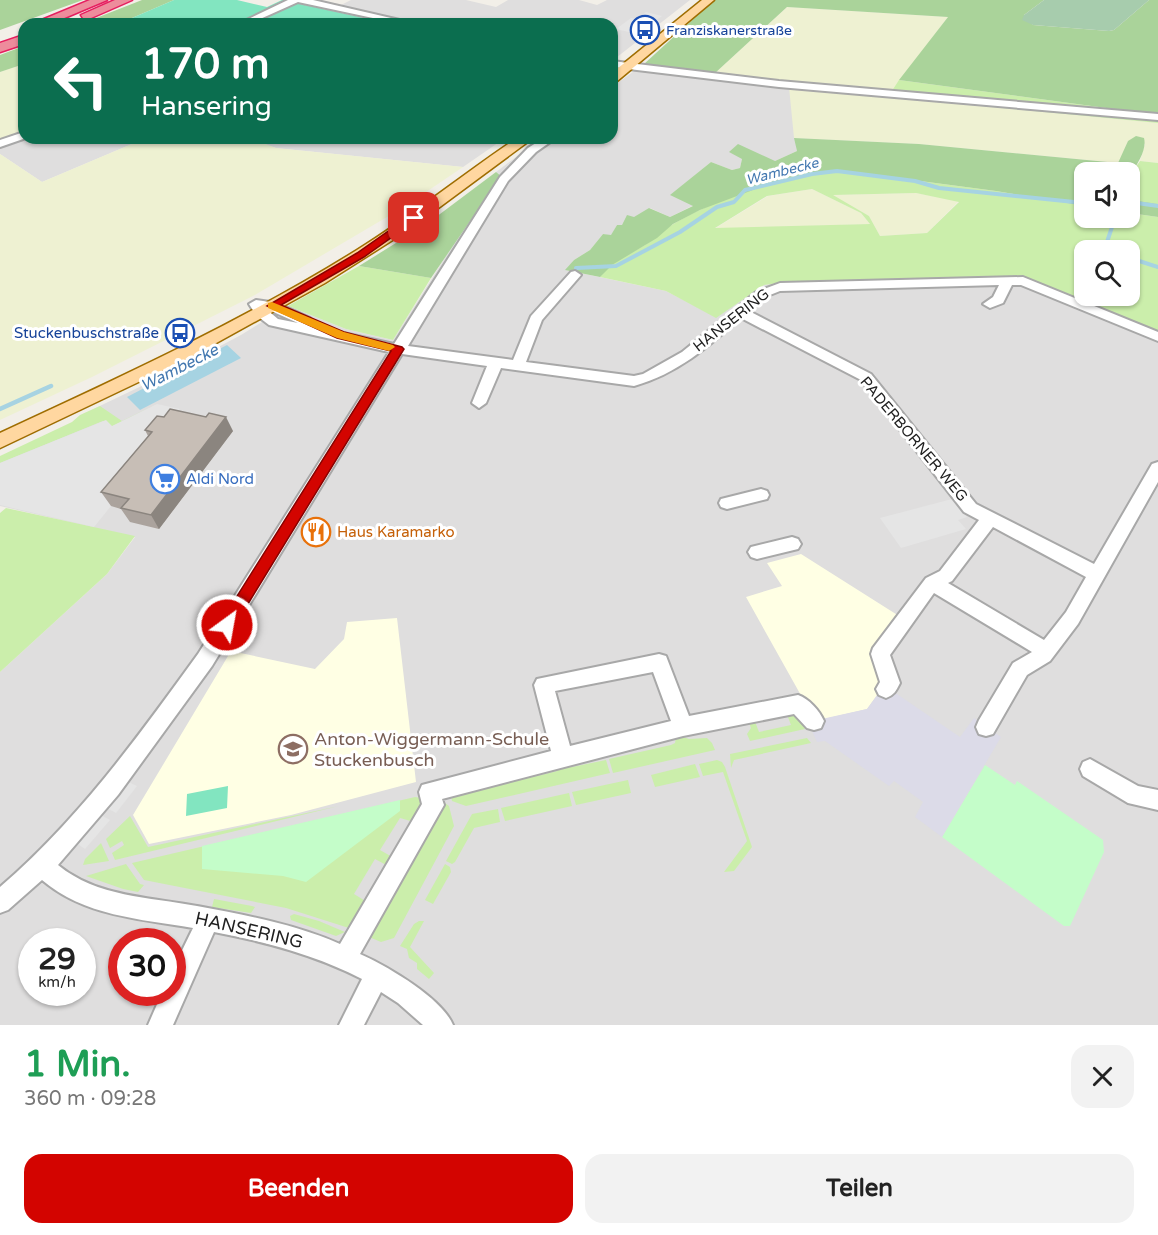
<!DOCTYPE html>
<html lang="de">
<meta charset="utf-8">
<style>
:root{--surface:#fff;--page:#f2f2f2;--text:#222;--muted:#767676;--accent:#d30400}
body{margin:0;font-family:"Varela Round",sans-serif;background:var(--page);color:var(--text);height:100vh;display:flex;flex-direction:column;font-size:22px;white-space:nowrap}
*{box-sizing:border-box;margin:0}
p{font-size:20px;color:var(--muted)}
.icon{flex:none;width:33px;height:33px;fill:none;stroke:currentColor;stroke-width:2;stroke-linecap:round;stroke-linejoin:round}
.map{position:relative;height:1025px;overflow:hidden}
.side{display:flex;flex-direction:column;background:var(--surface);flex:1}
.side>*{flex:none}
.banner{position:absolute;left:18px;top:18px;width:600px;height:126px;border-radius:18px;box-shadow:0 2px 4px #0004;background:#0b6e4f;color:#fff;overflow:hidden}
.tools{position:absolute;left:1074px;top:162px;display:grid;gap:12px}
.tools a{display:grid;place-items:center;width:66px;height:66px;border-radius:12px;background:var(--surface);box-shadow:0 2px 4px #0004;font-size:30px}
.speed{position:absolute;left:18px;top:928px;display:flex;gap:12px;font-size:30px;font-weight:700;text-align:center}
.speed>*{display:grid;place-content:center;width:78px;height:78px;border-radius:50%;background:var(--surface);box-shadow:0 2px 4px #0004;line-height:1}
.speed small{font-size:15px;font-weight:400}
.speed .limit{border:9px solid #d22;background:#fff;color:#111}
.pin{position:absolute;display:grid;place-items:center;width:51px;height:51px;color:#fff;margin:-26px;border-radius:12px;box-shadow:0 3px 9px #0006}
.me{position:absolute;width:66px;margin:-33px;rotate:32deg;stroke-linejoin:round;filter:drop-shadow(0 0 4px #0008)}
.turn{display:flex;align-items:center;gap:21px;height:126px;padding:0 24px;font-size:27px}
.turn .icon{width:78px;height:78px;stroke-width:2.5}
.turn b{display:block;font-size:42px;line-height:51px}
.round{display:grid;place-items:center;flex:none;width:63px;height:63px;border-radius:18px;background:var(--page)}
.overview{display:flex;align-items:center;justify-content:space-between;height:102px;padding:0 24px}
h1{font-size:36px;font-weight:800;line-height:45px;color:#1e9e55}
.button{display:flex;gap:12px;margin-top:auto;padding:12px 24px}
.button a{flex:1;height:69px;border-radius:18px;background:var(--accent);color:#fff;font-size:24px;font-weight:800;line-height:69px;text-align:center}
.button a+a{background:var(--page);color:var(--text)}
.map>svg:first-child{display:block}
.residential{fill:#dfdede;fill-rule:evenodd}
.education{fill:#ffffe4}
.farmland{fill:#eef1d2}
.grass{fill:#cbeeab;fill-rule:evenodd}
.forest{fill:#aad39a}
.cemetery{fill:#a7ccad}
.park{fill:#c4fdc9}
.pitch{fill:#82e5c0}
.parking{fill:#e5e5e5}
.plaza{fill:#dcdbe8}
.water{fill:#a6d3e2}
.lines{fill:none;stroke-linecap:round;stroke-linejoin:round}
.stream-far1{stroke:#a6d3e2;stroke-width:4}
.stream{stroke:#a6d3e2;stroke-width:4.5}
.minor-casing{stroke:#a8a8a8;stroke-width:4}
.major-casing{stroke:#9f6d00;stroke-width:3}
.highway-casing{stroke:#e61e5f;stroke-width:3}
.minor{fill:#fff;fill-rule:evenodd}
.major{fill:#ffd7a0;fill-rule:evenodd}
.highway{fill:#ed8c9c;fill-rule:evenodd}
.wall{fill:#aba39d}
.shaded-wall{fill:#8b857f}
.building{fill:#c7beb6;stroke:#8b857f;stroke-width:1.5}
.route{fill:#d30400;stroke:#890300;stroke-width:1.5}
.slow{fill:#f59e0b}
.labels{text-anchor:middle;stroke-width:6;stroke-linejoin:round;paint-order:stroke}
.far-transit-label{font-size:14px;fill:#164399;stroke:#fff;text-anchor:start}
.far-water-label{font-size:14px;font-style:italic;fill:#4378b0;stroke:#fff}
.street-label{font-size:15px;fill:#212121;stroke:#fff}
.transit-label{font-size:15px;fill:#164399;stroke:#fff;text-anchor:end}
.shop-label{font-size:15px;fill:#366cbe;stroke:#fff;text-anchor:start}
.food-label{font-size:15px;fill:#c56008;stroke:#fff;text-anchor:start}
.water-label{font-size:16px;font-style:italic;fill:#4378b0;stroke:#fff}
.near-education-label{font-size:18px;fill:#785e54;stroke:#fff;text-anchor:start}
.near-street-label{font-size:18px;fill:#212121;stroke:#fff}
</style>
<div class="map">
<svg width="1158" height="1025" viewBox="0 0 1158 1025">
<rect width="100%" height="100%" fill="#f2efe8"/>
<path class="residential" d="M351,0H466L496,7L508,0H579L597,5L607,0H690L612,61V24H392L331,10Z
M644,64L791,83L797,151L775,161L742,159L740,168L732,170L711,162L671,195L694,205L670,217L650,208L622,225H617L611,236L603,234L590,250L574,260L566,270L666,291L716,317L764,285L779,283L1020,277L1158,332V1025H0V672L107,574L135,537L0,506V457L74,422L83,414L173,371L241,335L288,306L346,329L393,340L460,234L501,176L496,172L541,138H612V87ZM32,942H82V993H32ZM122,942H172V993H122Z
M24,138H146L42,182L0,154V145Z
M505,138L463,167L276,148L249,139Z"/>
<path class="education" d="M801,554L899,616L871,652L883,687L867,709L820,720L803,699L746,597L782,586L767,563Z
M397,618L416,782L291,815L149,844L133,815L231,651L315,669L344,639L347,622Z"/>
<path class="farmland" d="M787,7L948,17L888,97L1158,123V163L1140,161L1145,144L1128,141L1119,163L919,144L794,138L789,87L714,74Z
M24,64V137L0,145V72Z
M146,138H250L276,148L463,167L404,207L253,296L92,377L0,420V154L42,182Z
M812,189L861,213L870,224L714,229L768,196Z
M916,193L959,201L927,233L880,236L869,216L831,195Z"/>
<path class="grass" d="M899,80L1158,115V123L888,97Z
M1140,161L1158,163V204L1138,202L1132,172Z
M837,170L996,191L1084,206V218H1130V213L1158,217V332L1020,277L779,283L764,285L716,318L666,291L600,277C611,262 630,254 645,245C656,238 664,229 675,223C724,195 782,178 837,170ZM812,189L861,213L870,224L715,228L767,196ZM916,193L959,202L927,233L880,236L869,216L833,195ZM1084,250H1130V296H1084Z
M359,266L431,278L393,340L346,329L288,306Z
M157,404L109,428L103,421L0,463V456L72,422L80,415L100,406L122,421Z
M6,508L135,536L107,574L0,672V513Z
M789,711L802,721L805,729L750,741L747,734L751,728L748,720L754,719L759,732L791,725L786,712Z
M680,736L689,739L707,738L712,743L715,750L613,773L609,759L671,745L675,743L676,737Z
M807,738L811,743L734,760L731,768L730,754Z
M606,760L610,773L466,806L452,801L451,795L541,775L557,771L564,761L572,767Z
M717,760L722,762L725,767L752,847L734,871L724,872L747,841L723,772L703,776L699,764Z
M695,764L700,777L655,787L651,775Z
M628,780L631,793L576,805L572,792Z
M569,793L572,806L505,821L501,808Z
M415,797L421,798L425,803L414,822L400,818L380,850L394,858L388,866L375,859L354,894L367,902L352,929L286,908L144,880L132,863Z
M445,803L449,806L454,826L394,938L381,942L369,937Z
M339,806L115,860L112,853L124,845L122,841L110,848L106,839L130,816L148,847Z
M498,809L500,822L474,828L455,862L452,864L446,861L472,814Z
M101,843L109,861L83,865L85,859Z
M126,864L140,884L144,885L138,892L123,889L86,876Z
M445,864L450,867L451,872L433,904L425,900Z
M214,899L252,906L255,907L251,913L212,907Z
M294,914L319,921L345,932L336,936L291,920L290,916Z
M419,921H424L410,947L434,973L429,979L417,969V963L409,958L407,949L400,946L414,924Z"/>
<path class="forest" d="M0,0H83L0,30Z
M142,0H174L118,24H81Z
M714,0H1044L1024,15L1033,25L1109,31L1114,30L1149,0H1158V115L899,80L948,17L787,7L714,74L644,64Z
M24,46V64L0,72V55Z
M1136,136L1144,138C1147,149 1138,163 1132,172L1137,201L1158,204V217L1130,213V172H1084V206L996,191L837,170L803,175L771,183L700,210L673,224L657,238L612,265L600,277L565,270L574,260L590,250L603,234L611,235L617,225H622L627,215L634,217L649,208L670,217L693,206L670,195L711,162L732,170L740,168L742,159L729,152L738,144L775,161L797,151L794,138L919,144L1118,163L1128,141Z
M496,172L501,176L431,278L359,266L428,223Z"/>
<path class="cemetery" d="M1044,0H1149L1114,30L1109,31L1033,25L1022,20L1024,15Z"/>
<path class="park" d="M985,765L1015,785L1017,781L1103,840L1104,852L1070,926H1064L942,837Z
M400,800V811L306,882L283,876L202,869V846Z"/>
<path class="pitch" d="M174,0H237L267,7L282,0L392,24H118Z
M228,786L227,808L186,816L187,794Z"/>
<path class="parking" d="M646,12L662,16L637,34L616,29L631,18L637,19Z
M157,404L180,409L146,451L154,453L94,527L0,505V463L106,420L112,426Z
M952,499L967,517L958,520L966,529L901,548L880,518Z
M126,781L137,786L116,813L105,807Z
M99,814L110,820L85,849L75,842Z"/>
<path class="plaza" d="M883,687L891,690L960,737L974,718L1001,737L942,837L915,817L923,802L894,781L889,786L825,741L817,742L808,722L867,709Z"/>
<path class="water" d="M227,345L241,358L140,410L127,397Z"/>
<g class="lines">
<path class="stream-far1" d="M1130,202L1158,206
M1115,218L1107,242L1115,250
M1130,258L1158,267
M576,268L616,266L680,232L717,207L734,202L745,190L812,174L837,171L915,181L939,188L1084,203"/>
<path class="stream" d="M0,409L51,386"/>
<g class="minor-casing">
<path id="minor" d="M288,0H313L417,24H401L298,2L249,24H238Z
M612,61L779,81L1158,114V120L779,87L612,67Z
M24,132L26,138L0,147V140Z
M544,138H556L536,152L508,181L408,346L513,360L531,316L571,272L575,271L581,275L542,320L526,362L634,376L643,374L682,352L756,292L780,283L1023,277L1158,332V341L1021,285H1012L1003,303L990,308L983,304L993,297L999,285L780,291L765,297L749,311L871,374L976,504L1094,564L1152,464L1158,462V482L1078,624L1050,661L1027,675L993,734L986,736L979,734L976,727L979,720L1013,663L1032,652L934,593L890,655L900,683C896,691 894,695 886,698L879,695L876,689L880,682L871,654L873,648L926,578L940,571L979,520L964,512L861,380L741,318C708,347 677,374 634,386L501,368L486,403L479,408L472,403L487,366L402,354L212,666L118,795L58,865C97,897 149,897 197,906C245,915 295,924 340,944L422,804L419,792L422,785L551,751L534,685L537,679L659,654L666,656L689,716L798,695C809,699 819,710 824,721L821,728L814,730L807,728L794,714L683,736L442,799L444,805L440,812L360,954C387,966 442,998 453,1025H423L398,1003L381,992L364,1025H339L362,979C315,955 266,942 214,932L173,1025H148L162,993H172V971L193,928C140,919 84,916 42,880L8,910L0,913V887C78,820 138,737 198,654L389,352L269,325L256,315L249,304L256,300L277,303L310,318L312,321L307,325L394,344L500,177L528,148ZM266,309L269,310L298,323L278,319ZM993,527L1086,577L1066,612L1044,640L948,583L952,581ZM653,672L671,721L570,746L555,691Z
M761,489L767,491L769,495L767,499L727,509L721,507L719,503L721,499Z
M792,537L798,539L801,544L798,549L757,559L751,557L748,552L751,547Z
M1090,759L1138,786L1158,790V810L1128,803L1083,776L1080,769L1083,762Z"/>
</g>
<g class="major-casing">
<path id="major" d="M702,0H714L616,82L612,83V73Z
M517,138H533L410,229L325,283L191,357L0,448V433C121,377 243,321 357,250C412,216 463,174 517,138Z"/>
</g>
<g class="highway-casing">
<path id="highway" d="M90,0H107L50,24H32Z
M115,0H132L91,18H83L81,15Z
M24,35V44L0,52V43Z"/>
</g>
<use href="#minor" class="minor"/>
<use href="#major" class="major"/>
<use href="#highway" class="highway"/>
</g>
<path class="wall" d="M145,430L233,431L159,529L130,522L121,509L111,506L101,492L148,436Z"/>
<path class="shaded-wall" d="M226,417L233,431L159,529L151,515Z"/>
<path class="building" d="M170,409L206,417L209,413L226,417L151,515L121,508L129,499L101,492L152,432L145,430L157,416L164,417Z"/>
<path class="route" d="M411,215L419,218L364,257L281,305L344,332L402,347L404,349L232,630L227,631L222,630L220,625L222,620L391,351L337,338L267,306L357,253Z"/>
<path class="slow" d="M272,302L344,332L393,345L395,347L389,351L337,338L268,308V303Z"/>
<defs>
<g id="bus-ring" transform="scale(1.5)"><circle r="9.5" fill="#fff" stroke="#1a4fb4" stroke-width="1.5"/><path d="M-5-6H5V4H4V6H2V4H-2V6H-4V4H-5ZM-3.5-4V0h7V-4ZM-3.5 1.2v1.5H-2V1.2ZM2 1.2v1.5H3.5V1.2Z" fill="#1a4fb4"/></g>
<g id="supermarket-ring" transform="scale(1.5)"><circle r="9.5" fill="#fff" stroke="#3f7fe0" stroke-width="1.5"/><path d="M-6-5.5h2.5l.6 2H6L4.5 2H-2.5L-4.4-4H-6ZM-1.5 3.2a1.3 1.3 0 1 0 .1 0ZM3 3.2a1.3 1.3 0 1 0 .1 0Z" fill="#3f7fe0"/></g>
<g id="restaurant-ring" transform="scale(1.5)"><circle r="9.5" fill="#fff" stroke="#e8710a" stroke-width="1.5"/><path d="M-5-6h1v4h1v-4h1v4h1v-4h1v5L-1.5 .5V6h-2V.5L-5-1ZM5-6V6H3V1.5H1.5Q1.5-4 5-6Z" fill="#e8710a"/></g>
<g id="school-ring" transform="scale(1.5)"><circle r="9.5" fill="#fff" stroke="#8d6e63" stroke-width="1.5"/><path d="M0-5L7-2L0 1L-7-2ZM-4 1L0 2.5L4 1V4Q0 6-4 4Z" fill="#8d6e63"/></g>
</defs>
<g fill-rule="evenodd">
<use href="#bus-ring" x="645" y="30"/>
<use href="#bus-ring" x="180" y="333"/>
<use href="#supermarket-ring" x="165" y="479"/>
<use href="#restaurant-ring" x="316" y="532"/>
<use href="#school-ring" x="293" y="749"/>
</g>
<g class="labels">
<g class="far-transit-label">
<text x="666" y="35">Franziskanerstraße</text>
</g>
<g class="far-water-label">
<text transform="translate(782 171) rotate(-14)" y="5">Wambecke</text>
</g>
<g class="street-label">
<text transform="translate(731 320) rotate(-38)" y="5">HANSERING</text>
<text transform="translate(914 439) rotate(50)" y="5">PADERBORNER WEG</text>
</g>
<g class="transit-label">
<text x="159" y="338">Stuckenbuschstraße</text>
</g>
<g class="shop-label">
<text x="186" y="484">Aldi Nord</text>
</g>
<g class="food-label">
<text x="337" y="537">Haus Karamarko</text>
</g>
<g class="water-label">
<text transform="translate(179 367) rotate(-27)" y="6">Wambecke</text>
</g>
<g class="near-education-label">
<text x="314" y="745">Anton-Wiggermann-Schule<tspan x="314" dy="21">Stuckenbusch</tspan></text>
</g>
<g class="near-street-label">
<text transform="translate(249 930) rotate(13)" y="6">HANSERING</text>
</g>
</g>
</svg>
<div class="tools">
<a><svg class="icon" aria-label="sound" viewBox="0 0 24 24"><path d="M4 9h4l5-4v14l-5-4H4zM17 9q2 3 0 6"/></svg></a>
<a><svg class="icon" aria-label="search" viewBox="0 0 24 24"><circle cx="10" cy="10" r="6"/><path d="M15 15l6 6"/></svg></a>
</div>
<div class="speed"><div>29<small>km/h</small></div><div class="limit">30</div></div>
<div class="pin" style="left:414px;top:218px;background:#d93025"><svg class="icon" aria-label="arrive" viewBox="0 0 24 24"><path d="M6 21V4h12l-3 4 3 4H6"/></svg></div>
<svg class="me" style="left:227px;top:625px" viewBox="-20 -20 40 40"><circle r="17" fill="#d30400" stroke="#fff" stroke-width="3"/><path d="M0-11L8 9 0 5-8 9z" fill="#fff"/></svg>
<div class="banner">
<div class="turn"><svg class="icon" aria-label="left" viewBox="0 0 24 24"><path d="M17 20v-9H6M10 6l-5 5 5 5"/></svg><div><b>170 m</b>Hansering</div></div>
</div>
</div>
<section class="side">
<div class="overview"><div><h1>1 Min.</h1><p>360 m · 09:28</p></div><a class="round"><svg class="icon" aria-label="close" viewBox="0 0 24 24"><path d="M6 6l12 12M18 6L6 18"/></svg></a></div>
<div class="button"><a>Beenden</a><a>Teilen</a></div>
</section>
